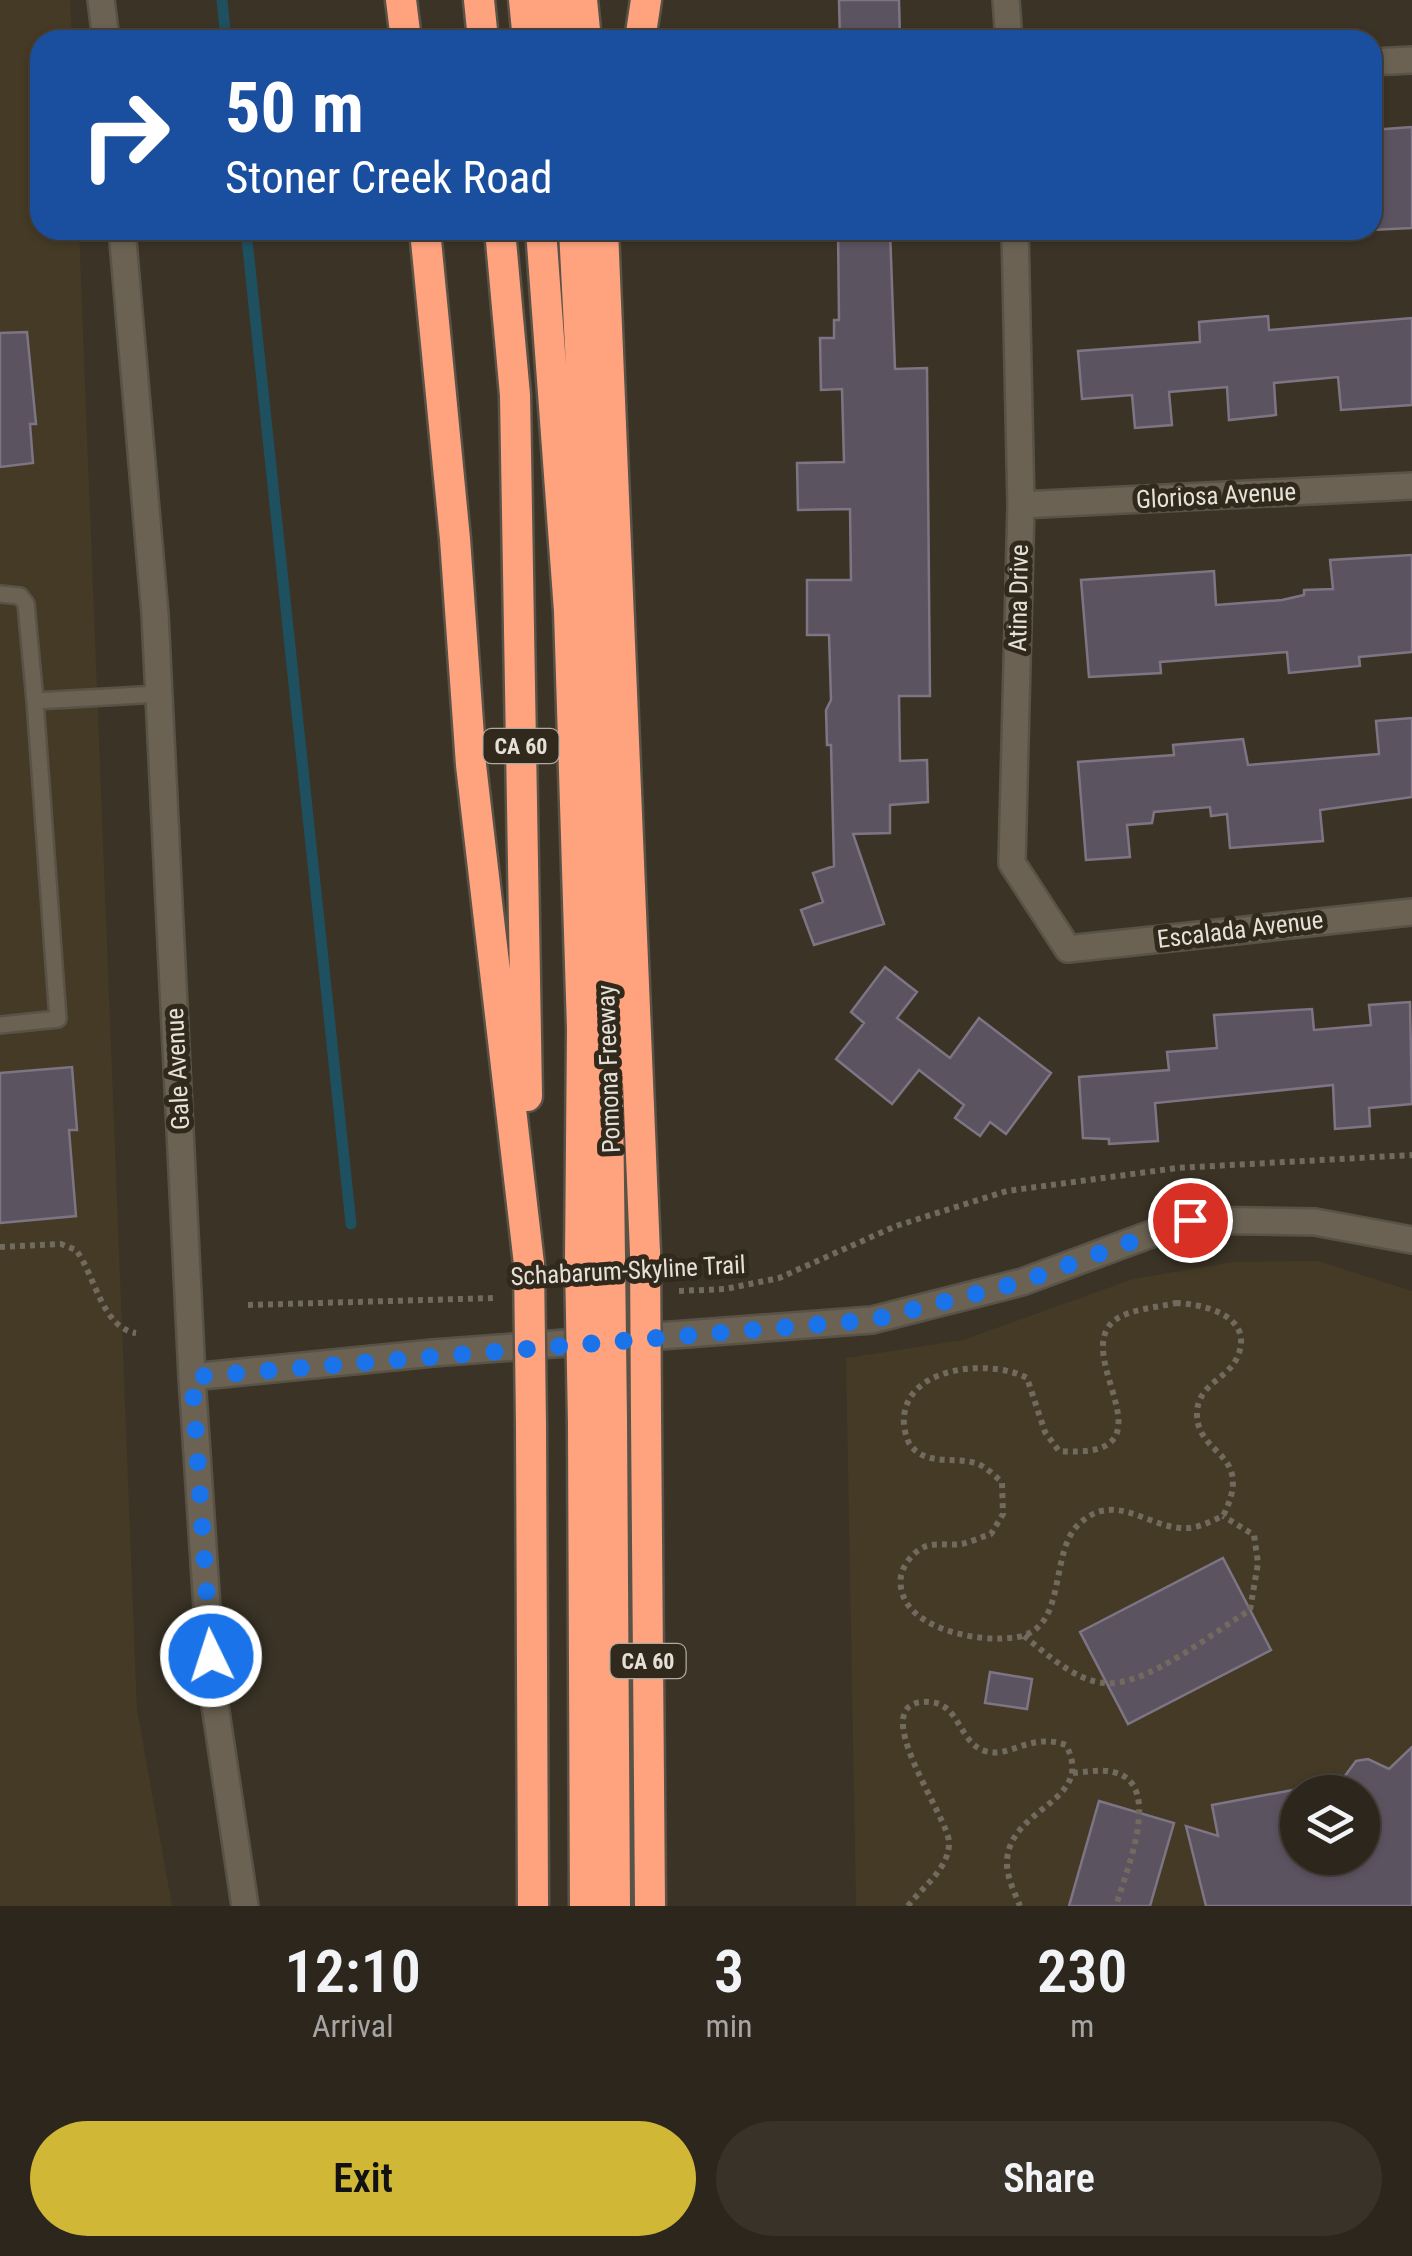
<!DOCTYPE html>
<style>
:root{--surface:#2c261c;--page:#383229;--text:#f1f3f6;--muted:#a6a5a3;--line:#48433b;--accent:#d0b736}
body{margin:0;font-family:"Roboto Condensed",sans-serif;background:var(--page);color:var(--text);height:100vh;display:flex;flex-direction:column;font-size:38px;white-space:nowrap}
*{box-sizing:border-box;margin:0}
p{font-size:32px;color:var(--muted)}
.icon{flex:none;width:55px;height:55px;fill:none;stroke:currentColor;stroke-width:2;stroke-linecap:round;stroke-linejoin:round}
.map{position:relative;height:1906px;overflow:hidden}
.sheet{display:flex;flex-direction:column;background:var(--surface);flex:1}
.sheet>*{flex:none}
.guide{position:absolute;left:30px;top:30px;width:1352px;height:210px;border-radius:30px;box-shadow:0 2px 8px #0004,0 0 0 2px var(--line);background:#1a4fa0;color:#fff;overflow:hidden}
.fabs{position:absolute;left:1280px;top:1775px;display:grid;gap:20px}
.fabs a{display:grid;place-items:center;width:100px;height:100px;border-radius:50%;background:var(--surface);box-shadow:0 2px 8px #0004,0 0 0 2px var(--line);font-size:50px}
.pin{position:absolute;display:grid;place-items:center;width:85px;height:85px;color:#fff;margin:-42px;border:5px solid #fff;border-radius:50%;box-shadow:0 2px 10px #0007}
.me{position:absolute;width:110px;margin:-55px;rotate:356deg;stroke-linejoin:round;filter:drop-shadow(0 0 8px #0008)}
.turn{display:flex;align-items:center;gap:35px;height:210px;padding:0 30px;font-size:45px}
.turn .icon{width:130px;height:130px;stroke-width:2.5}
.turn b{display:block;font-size:70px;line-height:85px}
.eta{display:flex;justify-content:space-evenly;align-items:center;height:170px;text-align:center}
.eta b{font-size:60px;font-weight:600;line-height:70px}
.button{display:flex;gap:20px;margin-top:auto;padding:20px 30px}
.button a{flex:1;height:115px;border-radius:60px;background:var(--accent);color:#111;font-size:40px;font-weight:600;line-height:115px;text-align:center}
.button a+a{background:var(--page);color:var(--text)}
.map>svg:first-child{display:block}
.built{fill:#453a26;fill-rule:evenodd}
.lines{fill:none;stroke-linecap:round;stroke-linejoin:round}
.stream{stroke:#1e505f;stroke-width:11}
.building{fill:#5c5361;stroke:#7e7584;stroke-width:2.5}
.service-casing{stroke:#595247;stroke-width:20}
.minor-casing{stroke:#595247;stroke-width:30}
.tertiary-casing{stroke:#595247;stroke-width:30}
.secondary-casing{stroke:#595247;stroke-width:30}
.motorway-casing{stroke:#595247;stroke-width:35}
.path{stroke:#716a5e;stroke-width:6;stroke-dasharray:5 5;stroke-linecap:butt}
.service{stroke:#6b6253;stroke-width:15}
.minor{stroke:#6b6253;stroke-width:25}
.tertiary{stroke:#6b6253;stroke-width:25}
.secondary{stroke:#6b6253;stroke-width:25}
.motorway{stroke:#ffa37f;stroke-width:30}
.motorway-bridge-casing{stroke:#595247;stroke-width:35;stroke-linecap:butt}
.motorway-bridge{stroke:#ffa37f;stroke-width:30}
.route{stroke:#1a73e8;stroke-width:18;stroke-dasharray:0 32.4}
.labels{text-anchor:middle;stroke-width:10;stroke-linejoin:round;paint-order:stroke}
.shield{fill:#31291c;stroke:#b0aaa0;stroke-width:2.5}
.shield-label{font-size:22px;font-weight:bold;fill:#e6e1d8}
.street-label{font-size:25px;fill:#e6e1d8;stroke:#31291c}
</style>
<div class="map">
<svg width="1412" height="1906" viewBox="0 0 1412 1906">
<rect width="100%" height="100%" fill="#3b3326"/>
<path class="built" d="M0,0H70L72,40H40V230H79L137,1709L172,1906H0Z
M1318,1261L1412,1291V1906H856L846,1358L963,1340L1133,1279L1233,1262ZM1298,1792H1362V1858H1298Z"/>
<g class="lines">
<path class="stream" d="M222,0L226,40
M246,230L351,1224"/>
</g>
<path class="building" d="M839,0H899L900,40H840Z
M1412,127V228L1372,230V130Z
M838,230H890L895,369L927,368L930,696H899L900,761L927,760L928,802L890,805V833L853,834L884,924L814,945L801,910L823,902L813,873L834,866L831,745H827L826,710L831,700L829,635H807V580H851L850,509L798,510L797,463L844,462L842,389L821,390L820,338H834V320H839Z
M1268,316L1269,330L1412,318V405L1341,410L1338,377L1274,383L1276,415L1229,420L1227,387L1169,392L1172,425L1135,428L1132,395L1082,399L1078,351L1200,342L1199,322Z
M27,332L36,424H30L33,463L0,467V333Z
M1412,555V652L1359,657L1360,666L1289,673L1287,652L1160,662L1161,673L1089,677L1081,580L1214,571L1216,605L1282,600L1304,595V590L1333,589L1330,560Z
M1412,718V797L1320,810L1323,841L1230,848L1227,814L1211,816L1210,807L1154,812L1152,823L1127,825L1130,857L1086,860L1078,762L1174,755L1173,745L1243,739L1248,765L1379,754L1376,721Z
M885,967L917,992L897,1018L950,1058L979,1018L1051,1073L1006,1134L990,1122L980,1136L955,1118L964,1105L919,1070L892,1104L836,1059L864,1023L851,1012Z
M1410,1002L1412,1104L1369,1108L1370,1126L1335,1129L1333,1085L1155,1103L1158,1141L1109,1144V1139L1083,1138L1079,1077L1169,1070L1167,1052L1217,1048L1214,1015L1312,1009L1314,1030L1371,1025L1369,1005Z
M72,1067L77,1130H69L76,1216L0,1223V1073Z
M1223,1558L1271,1650L1128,1724L1080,1632Z
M990,1672L1032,1679L1027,1709L985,1703Z
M1412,1747V1906H1206L1186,1826L1218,1836L1212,1805L1298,1789V1858H1362V1792H1333L1356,1761L1368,1759L1389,1769Z
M1099,1801L1174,1823L1150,1906H1069Z"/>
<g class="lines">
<g class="service-casing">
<path id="service" d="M0,594L20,596L26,604L35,701L159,694
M0,1025L58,1019L35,701"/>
</g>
<g class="minor-casing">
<path id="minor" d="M1006,0L1009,40
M1372,62L1412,60
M1015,230L1021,505L1012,863L1068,949L1412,912
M1021,505L1412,486"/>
</g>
<g class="tertiary-casing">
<path id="tertiary" d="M192,1377L433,1353L872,1320L1022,1282L1189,1220L1315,1222L1412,1240"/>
</g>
<g class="secondary-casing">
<path id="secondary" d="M101,0L106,40
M122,230L155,614L192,1377L212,1685L245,1906"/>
</g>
<g class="motorway-casing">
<path id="motorway" d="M401,0L406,40
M479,0L483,40
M524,0L528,40
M552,0L556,40
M582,0L586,40
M640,40L646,0
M425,230L455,539L471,765L529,1264
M500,230L515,395L527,1096
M541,230L569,611L582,1029L580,1260
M574,230L604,811L610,1258
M603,230L645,1253
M646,1417L650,1906
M612,1421L615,1906
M583,1424L585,1906
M531,1426L533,1906"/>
</g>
<path class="path" d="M0,1247L61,1244L76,1250C95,1275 102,1328 136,1333
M679,1291L725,1289L779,1278L896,1226L1007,1191L1177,1168L1412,1155
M1176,1303C1204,1304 1256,1316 1237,1358C1226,1380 1198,1384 1197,1413C1196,1457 1256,1451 1223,1516C1209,1522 1195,1530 1180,1528C1145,1525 1114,1492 1080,1523C1048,1551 1069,1627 1018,1637C979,1644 894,1628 901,1576C903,1565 913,1552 924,1547C935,1542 950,1546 962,1544C971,1542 981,1537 991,1534L1003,1514L1002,1482C996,1477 990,1471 984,1467C961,1453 930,1469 911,1446C906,1440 903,1425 904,1417C908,1365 992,1359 1027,1378L1045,1432L1059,1451C1176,1460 1079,1366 1109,1326C1121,1309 1156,1308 1176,1303Z
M248,1305L496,1298
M1024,1636C1047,1654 1074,1680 1104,1683C1145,1688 1215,1631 1250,1610L1258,1563L1254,1535L1223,1516
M1073,1773C1085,1772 1101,1769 1113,1772C1165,1783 1125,1873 1116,1906
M908,1906C922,1887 949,1869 949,1843C950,1818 859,1697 930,1702C960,1704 959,1743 985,1751C1009,1759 1030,1732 1066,1745C1096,1802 1011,1806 1007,1860C1006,1876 1014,1891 1020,1906"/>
<use href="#service" class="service"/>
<use href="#minor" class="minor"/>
<use href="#tertiary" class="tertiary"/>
<use href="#secondary" class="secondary"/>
<use href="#motorway" class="motorway"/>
<g class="motorway-bridge-casing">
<path id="motorway-bridge" d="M645,1253L646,1417
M610,1258L612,1421
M580,1260L583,1424
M529,1264L531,1426"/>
</g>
<use href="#motorway-bridge" class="motorway-bridge"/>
</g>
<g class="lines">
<path class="route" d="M211,1656L192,1377L872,1320L1022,1282L1190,1220"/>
</g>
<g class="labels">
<g class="shield">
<rect x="483.5" y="729" width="75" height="34" rx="8"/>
<rect x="610.5" y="1644" width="75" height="34" rx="8"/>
</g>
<g class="shield-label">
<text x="521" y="754">CA 60</text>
<text x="648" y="1669">CA 60</text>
</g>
<g class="street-label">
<text transform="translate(1216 495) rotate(-3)" y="9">Gloriosa Avenue</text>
<text transform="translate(1018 598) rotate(-89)" y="9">Atina Drive</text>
<text transform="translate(1240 929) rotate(-7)" y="9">Escalada Avenue</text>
<text transform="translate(177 1069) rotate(-93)" y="9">Gale Avenue</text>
<text transform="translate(608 1069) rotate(-92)" y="9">Pomona Freeway</text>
<text transform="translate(628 1270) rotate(-3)" y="9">Schabarum-Skyline Trail</text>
</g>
</g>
</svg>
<div class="fabs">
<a><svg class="icon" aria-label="layers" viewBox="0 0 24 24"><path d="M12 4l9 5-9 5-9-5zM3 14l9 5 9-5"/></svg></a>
</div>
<div class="pin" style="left:1190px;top:1220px;background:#d93025"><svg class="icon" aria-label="arrive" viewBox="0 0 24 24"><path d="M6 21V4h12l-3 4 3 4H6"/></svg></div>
<svg class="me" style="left:211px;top:1656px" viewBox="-20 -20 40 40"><circle r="17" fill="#1a73e8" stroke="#fff" stroke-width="3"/><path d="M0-11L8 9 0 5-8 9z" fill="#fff"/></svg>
<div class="guide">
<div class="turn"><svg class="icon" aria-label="right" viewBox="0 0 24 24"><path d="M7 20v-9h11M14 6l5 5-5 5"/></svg><div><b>50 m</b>Stoner Creek Road</div></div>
</div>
</div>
<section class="sheet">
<div class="eta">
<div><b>12:10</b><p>Arrival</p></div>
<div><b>3</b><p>min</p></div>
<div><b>230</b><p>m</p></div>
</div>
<div class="button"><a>Exit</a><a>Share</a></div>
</section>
